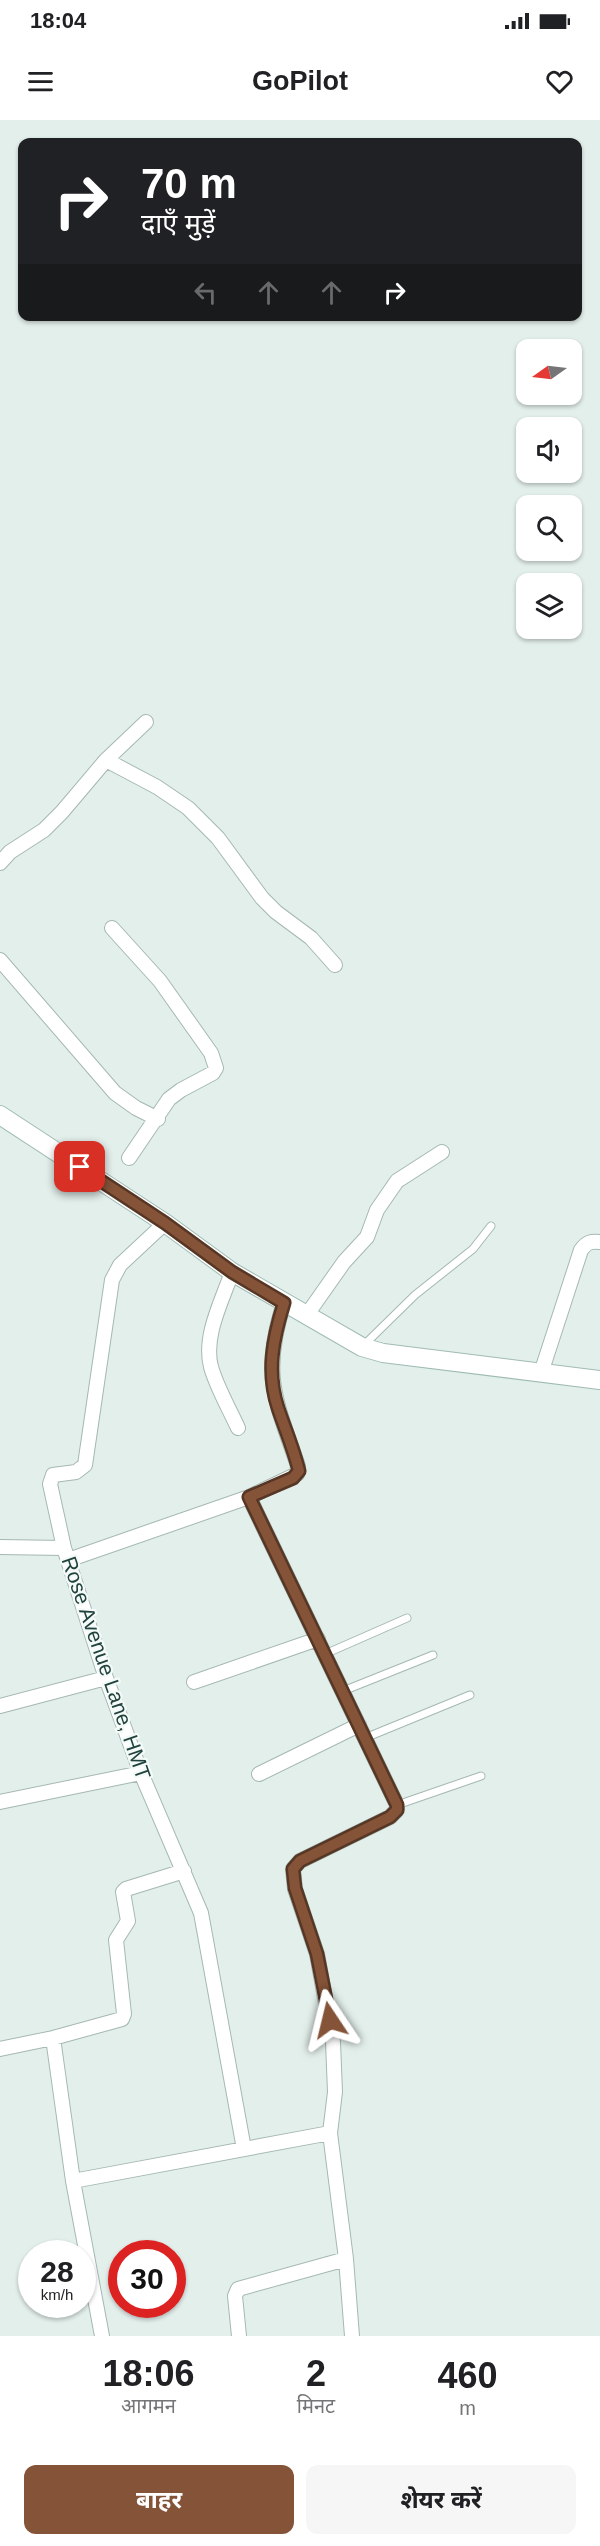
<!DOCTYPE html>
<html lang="hi">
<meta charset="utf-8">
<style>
:root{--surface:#fff;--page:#f6f6f6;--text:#202124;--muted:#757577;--accent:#845338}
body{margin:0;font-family:Arial,"Noto Sans Devanagari",sans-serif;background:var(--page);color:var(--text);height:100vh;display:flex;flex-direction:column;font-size:22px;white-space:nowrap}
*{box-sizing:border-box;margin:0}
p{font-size:20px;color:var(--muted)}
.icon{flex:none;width:33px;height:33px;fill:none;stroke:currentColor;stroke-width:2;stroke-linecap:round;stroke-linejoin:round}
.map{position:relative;height:2216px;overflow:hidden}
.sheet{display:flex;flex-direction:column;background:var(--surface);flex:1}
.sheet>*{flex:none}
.guide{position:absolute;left:18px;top:18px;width:564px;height:183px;border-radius:12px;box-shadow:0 2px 4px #0004;background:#202124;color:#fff;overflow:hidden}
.needle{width:39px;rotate:256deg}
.buttons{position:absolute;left:516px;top:219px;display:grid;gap:12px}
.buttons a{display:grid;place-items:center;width:66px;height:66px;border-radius:12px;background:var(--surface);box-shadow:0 2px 4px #0004;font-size:30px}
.speed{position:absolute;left:18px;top:2120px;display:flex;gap:12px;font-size:30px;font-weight:700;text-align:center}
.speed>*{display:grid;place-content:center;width:78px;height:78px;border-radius:50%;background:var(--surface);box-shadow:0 2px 4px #0004;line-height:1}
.speed small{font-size:15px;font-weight:400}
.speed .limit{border:9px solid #d22;background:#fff;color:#111}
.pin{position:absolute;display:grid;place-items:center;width:51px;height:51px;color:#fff;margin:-26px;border-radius:12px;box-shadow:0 3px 9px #0006}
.me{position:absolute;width:66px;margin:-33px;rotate:350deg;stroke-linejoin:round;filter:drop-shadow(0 0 4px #0008)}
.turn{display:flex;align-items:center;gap:21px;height:126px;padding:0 24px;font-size:27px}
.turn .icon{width:78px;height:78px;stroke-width:2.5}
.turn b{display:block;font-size:42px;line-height:51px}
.lanes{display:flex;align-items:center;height:57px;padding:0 24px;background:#0003;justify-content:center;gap:30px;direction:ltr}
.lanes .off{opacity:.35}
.eta{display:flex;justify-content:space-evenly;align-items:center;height:102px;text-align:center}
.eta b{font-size:36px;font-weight:700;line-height:42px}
.cta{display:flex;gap:12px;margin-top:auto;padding:12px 24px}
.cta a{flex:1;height:69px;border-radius:12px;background:var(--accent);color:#fff;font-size:24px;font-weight:700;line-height:69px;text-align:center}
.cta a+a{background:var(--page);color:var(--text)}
.status{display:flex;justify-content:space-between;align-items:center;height:42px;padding:0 30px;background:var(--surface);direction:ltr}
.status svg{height:16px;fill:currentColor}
header{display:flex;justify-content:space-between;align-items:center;height:78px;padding:0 24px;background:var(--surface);font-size:27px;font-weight:700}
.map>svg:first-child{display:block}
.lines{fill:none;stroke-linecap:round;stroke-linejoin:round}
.lane-casing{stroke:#a5b8b3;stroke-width:9}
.street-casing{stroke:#a5b8b3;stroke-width:16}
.secondary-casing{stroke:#a0bbb5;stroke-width:20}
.lane{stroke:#fff;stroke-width:7}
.street{stroke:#fff;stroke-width:14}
.secondary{stroke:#fff;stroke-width:18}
.route-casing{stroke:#563624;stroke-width:15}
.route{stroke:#845338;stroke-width:10}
.labels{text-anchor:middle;stroke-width:4.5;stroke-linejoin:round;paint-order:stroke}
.street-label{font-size:21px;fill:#21423d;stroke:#f4faf8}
</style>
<div class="status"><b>18:04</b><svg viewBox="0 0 49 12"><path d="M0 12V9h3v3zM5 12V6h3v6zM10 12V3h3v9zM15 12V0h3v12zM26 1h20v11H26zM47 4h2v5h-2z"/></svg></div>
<header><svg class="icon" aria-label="menu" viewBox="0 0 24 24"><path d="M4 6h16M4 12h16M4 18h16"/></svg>GoPilot<svg class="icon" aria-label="heart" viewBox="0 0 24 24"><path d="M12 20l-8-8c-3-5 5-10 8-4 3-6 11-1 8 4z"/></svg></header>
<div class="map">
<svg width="600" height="2216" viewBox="0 0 600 2216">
<rect width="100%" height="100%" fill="#e3efeb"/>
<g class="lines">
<g class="lane-casing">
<path id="lane" d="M364,1225L415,1175L473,1129L491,1106
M325,1534L407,1498
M343,1571L433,1535
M365,1618L470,1575
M397,1685L481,1656"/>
</g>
<g class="street-casing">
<path id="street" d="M106,640L157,667L188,688L218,718L262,778L276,792L311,818L335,845
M0,743L10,732L44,710L62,692L106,640L146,602
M112,808L160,861L211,933L216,948L213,953L181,970L169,979L129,1038
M0,840L115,973L136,988L158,999
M165,1103L120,1145L112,1160L85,1345L76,1352L53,1355L50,1364L64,1428L106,1558L141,1653L201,1793L244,2029
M232,1152C222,1181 203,1216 211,1247C217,1268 229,1288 238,1308
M306,1196L344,1142L367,1117L377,1090L397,1061L442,1032
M541,1253L581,1130C587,1122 591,1121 600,1122
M249,1377L397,1685V1690L390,1697L300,1741L293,1749L295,1769L317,1834L333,1922L335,1972L330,2013L346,2139L352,2216
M0,1427L64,1428
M68,1440L249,1377L297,1354L298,1346C275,1279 261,1254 284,1183
M194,1562L318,1519
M0,1586L106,1558
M259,1654L359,1605
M0,1682L141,1653
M53,1918L73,2061L102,2216
M0,1929L53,1918L122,1899L124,1894L116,1820L128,1801L123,1772L126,1769L184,1751
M73,2061L330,2013
M239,2216L235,2176L238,2169L346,2139"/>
</g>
<g class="secondary-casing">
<path id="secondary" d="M0,995L165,1103L232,1152L362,1227L383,1233L600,1260"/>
</g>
<use href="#lane" class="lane"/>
<use href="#street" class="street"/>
<use href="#secondary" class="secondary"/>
</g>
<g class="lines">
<g class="route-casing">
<path id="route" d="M80,1047L165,1103L232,1152L284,1183C273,1218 266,1252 278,1288C285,1309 294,1330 299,1351L293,1358L249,1377L397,1685V1690L390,1697L300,1741L293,1749L295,1768L317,1834L330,1900"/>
</g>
<use href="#route" class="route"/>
</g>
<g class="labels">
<g class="street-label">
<text transform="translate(106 1548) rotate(71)" y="7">Rose Avenue Lane, HMT</text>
</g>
</g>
</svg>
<div class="buttons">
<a><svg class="needle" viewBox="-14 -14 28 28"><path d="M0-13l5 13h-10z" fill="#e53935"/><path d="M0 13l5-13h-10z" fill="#757577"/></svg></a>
<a><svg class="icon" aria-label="sound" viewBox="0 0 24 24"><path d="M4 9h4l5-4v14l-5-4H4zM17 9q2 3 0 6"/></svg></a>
<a><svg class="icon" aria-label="search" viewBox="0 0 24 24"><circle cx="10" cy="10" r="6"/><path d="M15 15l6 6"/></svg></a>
<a><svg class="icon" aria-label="layers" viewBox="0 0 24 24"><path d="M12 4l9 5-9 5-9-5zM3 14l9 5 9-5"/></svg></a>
</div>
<div class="speed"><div>28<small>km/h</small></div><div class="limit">30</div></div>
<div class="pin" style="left:80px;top:1047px;background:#d93025"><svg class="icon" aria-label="arrive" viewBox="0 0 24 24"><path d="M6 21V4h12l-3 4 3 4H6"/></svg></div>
<svg class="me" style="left:330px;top:1900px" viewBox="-20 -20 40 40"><path d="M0-17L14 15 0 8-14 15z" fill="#845338" stroke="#fff" stroke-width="4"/></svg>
<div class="guide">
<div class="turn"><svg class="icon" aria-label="right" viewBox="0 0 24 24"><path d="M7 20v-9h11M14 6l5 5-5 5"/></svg><div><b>70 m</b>दाएँ मुड़ें</div></div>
<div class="lanes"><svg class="icon off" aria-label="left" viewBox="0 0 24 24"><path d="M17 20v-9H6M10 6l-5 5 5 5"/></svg><svg class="icon off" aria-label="ahead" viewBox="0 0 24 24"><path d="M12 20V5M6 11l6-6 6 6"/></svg><svg class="icon off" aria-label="ahead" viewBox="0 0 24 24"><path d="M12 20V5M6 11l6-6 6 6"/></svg><svg class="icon" aria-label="right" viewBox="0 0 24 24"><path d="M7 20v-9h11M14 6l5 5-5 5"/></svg></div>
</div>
</div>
<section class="sheet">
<div class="eta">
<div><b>18:06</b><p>आगमन</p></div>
<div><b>2</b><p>मिनट</p></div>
<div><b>460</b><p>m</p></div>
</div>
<div class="cta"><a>बाहर</a><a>शेयर करें</a></div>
</section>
